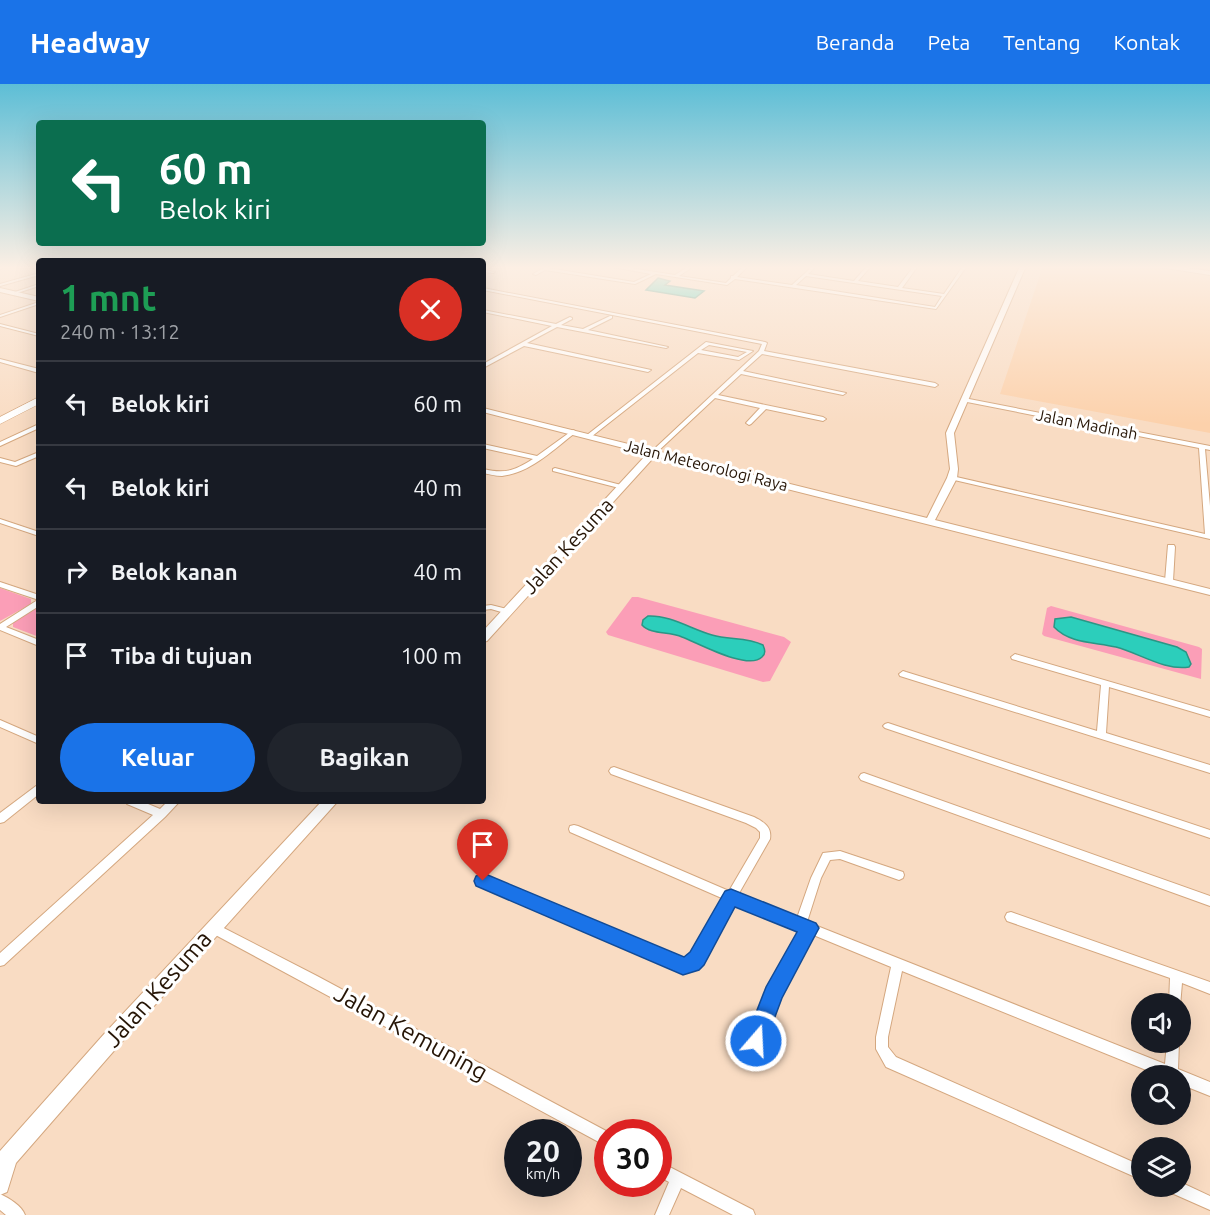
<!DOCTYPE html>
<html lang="id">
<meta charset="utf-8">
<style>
:root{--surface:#171b24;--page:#20242c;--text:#f1f3f6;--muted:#9ea1a6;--line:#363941;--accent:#1a73e8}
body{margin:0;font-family:Ubuntu,sans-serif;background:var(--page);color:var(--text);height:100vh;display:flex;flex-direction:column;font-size:22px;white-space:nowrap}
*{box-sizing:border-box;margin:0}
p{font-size:20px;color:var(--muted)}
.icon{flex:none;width:33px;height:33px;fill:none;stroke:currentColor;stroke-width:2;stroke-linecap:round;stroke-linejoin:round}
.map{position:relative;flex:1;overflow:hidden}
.drawer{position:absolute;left:36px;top:174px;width:450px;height:546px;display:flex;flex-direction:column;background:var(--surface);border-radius:6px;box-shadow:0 6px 24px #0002}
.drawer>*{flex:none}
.banner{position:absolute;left:36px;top:36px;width:450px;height:126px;border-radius:6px;box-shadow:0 6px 24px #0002;background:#0b6e4f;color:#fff;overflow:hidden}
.tools{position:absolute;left:1131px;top:909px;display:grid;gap:12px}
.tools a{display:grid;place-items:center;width:60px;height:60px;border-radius:50%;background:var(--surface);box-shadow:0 6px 24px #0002;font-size:30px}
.speed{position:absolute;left:504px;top:1035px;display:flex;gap:12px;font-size:30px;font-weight:700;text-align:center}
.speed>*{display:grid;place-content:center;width:78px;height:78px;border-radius:50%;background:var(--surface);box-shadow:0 6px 24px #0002;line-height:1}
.speed small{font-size:15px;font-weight:400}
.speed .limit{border:9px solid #d22;background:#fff;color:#111}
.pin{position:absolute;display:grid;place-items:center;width:51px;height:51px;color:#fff;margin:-62px -26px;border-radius:50% 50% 50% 0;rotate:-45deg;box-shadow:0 0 6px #0007}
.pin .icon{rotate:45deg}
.me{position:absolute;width:66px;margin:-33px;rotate:19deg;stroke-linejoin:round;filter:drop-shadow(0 0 4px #0008)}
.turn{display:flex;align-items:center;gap:21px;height:126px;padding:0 24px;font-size:27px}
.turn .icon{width:78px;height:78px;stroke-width:2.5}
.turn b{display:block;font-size:42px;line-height:51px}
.round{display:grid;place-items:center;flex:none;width:63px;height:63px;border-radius:32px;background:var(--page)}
.head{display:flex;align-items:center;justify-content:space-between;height:102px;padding:0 24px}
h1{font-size:36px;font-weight:600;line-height:45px;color:#1e9e55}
.button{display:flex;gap:12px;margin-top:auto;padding:12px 24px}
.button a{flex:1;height:69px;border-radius:36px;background:var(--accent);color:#fff;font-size:24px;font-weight:600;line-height:69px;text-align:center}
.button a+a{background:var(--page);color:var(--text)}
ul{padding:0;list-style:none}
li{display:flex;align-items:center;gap:18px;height:84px;padding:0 24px;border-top:2px solid var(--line)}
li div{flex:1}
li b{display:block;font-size:22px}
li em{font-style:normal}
header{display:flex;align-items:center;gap:36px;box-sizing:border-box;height:84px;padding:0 30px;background:var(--accent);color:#fff}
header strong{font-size:28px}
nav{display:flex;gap:33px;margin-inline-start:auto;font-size:21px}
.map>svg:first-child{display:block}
.built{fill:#fcd1ab}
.green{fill:#fb9eb7}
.water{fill:#2ccebb;stroke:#2a9685;stroke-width:1.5}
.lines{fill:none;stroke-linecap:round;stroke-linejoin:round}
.street-casing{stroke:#d4a77f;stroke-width:2}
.secondary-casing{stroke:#d4a77f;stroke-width:2}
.highway-casing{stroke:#d4a77f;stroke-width:1}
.street{fill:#fff;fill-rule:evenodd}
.secondary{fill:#fff;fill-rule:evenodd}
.highway{fill:#fff;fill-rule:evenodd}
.route{fill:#1a73e8;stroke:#114b97;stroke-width:1.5}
.labels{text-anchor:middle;stroke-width:6;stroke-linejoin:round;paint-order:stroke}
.far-street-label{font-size:16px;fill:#261506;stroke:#fff}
.street-label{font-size:20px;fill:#261506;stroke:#fff}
.near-street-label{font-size:24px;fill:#261506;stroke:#fff}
</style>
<header>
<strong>Headway</strong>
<nav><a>Beranda</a><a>Peta</a><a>Tentang</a><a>Kontak</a></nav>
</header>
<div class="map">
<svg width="1210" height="1131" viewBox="0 0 1210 1131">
<rect width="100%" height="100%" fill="#f9dcc3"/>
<path class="built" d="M1043,182H1141L1210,191V349L1000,310Z"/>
<path class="green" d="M0,504L31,515V520L0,537Z
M632,513H638L784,553L791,558L770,597L763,598L608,551L606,548Z
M1051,522L1199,563L1202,565L1201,595L1044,552L1042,550L1047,524Z
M39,523V553L13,543V538Z"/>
<path class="water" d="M658,194L670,197L665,201L704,207L695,214L646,206Z
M648,532C670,531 691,545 712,551C729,556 747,553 763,561C765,566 766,569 762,573C748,587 698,559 682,553C669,547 651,551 642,541L643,536Z
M1071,533L1177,563L1186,568L1191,580L1189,583C1165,587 1139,569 1116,563C1096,558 1070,560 1054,543L1055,535Z"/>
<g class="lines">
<g class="street-casing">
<path id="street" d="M1,182H7L0,185Z
M518,182H529L527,183Z
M547,182H552L548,184L634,198L651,190L607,182H617L675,191L689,182H694L679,192L726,199L731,194V192H733L744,182H748L737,193L792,201L813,182H817L808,190L854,197L867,182H871L858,197L898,203L914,182H918L902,204L944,210L963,182H967L936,225L735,195L727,201L656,190L635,200L545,186L536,191L533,190ZM806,192L942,212L935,223L796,201Z
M483,186L495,188L493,189L483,188Z
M39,189V191L0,202V200Z
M39,200V202L14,210L12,209Z
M483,204L765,258L767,259L764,267L935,299L938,301L935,303L762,270L743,287L846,309L843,311L741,290L718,311L823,333L826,335L823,337L766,325L751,340L749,341L746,339L760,324L715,314L655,370L653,371L650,369L651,368L759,267L762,260L483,206Z
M39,218V220L0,233V231Z
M483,226L556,240L570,233L572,234V235L561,241L583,245L610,232H612V234L588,246L668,263L666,264L557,243L527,259L651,286L648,288L524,262L483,284V280L552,242L483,228Z
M0,240L39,250V252L0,242Z
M706,258L753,267L739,276L698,269L591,353H587V351ZM709,261L747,268L738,273L701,266Z
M0,275L39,285V289L0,278Z
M964,314L1210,362V366L1205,365L1210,422V455L950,395L949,394L952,392L1205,450L1199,364L962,317L961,316Z
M39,340V344L0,362V358Z
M573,346L575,347V349C553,366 530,389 502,392C495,392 489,390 483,389V385C505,390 514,387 533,375L483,364V360L537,372Z
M39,368V372L16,382L0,378V374L15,378Z
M555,384L625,402L626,403L623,405L553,387V385Z
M0,435L39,448V452L0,439Z
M1168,461H1174L1175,463L1173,497L1169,499L1165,497Z
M0,498L39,511V516L0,503Z
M36,517H39V522L6,543L39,556V562L0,546V540Z
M491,521L511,526L512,528L508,530L491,525L483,526V522Z
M1015,570L1210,627V633L1109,603L1106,649L1210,681V689L900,592L899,590L903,587L906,588L1097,647L1101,601L1012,575L1011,573Z
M0,636L39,653V660L0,643Z
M888,639L1210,746V754L885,644L883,642L885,640Z
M614,683L754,733C764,738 772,743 770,755L738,811L797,834L811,794L823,769L840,767L903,788L904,791L903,794L899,796L840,775L830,776L821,794L807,838L1165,980L1167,958H1179L1178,985L1210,998V1012L1180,1000V992H1161L902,887L888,953V963L896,973L1142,1082V1096L886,983L876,965V953L891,883L811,850L778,912L760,961L756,963L752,961L750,957L769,906L802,846L734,819L696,884L683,887L479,800L478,797L479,794L483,792L487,794L683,876L688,875L724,815L570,748L569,745L570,742L574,741L578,742L729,807L760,754V748L756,744L746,739L611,690L609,687L611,684Z
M864,689L1210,812V822L861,696L859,693L861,690Z
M39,701V710L4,738L0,739V729L36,702Z
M126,717H141L160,725L168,717H180L165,733L4,881L0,882V869L153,731L127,720Z
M1011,828L1210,898V910L1182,899L1180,922V920H1169L1170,894L1007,837L1005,833L1007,829Z
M214,839L317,892L608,1048V1063L210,848L208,844L210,840Z
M658,1077L753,1126L755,1131H733L681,1104L669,1131H655L669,1098L658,1092Z
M1180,1098L1210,1112V1126L1167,1107L1165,1102H1180Z
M0,1110C9,1114 22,1122 25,1131H6L0,1126Z"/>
</g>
<g class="secondary-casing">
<path id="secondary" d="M1020,182H1026L954,349L958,385L957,394L935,436L1210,505V511L655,372L487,557L483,558V547L647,370L483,328V324L927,434L947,394L950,385L946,349Z
M1153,182H1170L1210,187V191Z
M0,204L39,213V217L0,208Z
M322,717H338L119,961L16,1079L7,1108L0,1111V1067L105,949Z"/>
</g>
<g class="highway-casing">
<path id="highway" d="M39,313V320L0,340V333Z"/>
</g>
<use href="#street" class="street"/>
<use href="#secondary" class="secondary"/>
<use href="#highway" class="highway"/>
</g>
<linearGradient id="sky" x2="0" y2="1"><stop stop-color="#5dbed6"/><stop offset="0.54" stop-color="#fcefe4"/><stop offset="1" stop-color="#fcefe4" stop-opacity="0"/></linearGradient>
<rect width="1210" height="340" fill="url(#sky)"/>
<path class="route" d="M483,789L684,873L690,868L725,807L731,805L816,839L819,844L782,914L763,965L756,968L748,965L745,957L766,903L797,848L735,823L704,881L699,886L683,891L476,802L474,797L476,792Z"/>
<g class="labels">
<g class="far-street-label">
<text transform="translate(1087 340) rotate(11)" y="6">Jalan Madinah</text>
<text transform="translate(706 381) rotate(14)" y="6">Jalan Meteorologi Raya</text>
</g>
<g class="street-label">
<text transform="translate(568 462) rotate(-47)" y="7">Jalan Kesuma</text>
</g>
<g class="near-street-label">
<text transform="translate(158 905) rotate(-48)" y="8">Jalan Kesuma</text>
<text transform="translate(411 949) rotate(29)" y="8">Jalan Kemuning</text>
</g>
</g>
</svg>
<div class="tools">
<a><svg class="icon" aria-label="sound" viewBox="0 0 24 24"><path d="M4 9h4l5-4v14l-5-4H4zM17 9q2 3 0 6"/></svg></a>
<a><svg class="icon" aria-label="search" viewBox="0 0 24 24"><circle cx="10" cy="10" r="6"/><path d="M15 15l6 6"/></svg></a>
<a><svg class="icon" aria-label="layers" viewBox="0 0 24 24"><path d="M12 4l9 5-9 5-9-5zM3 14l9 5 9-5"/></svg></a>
</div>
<div class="speed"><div>20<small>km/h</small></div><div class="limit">30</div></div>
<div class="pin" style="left:483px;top:797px;background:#d93025"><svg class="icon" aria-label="arrive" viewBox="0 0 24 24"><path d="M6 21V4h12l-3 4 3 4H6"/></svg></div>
<svg class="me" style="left:756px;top:957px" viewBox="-20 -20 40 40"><circle r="17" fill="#1a73e8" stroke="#fff" stroke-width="3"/><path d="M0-11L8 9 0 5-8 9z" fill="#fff"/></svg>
<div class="banner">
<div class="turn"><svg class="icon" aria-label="left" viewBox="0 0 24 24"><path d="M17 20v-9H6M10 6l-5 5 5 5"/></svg><div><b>60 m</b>Belok kiri</div></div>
</div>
<section class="drawer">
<div class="head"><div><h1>1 mnt</h1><p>240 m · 13:12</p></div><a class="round" style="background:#d93025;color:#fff"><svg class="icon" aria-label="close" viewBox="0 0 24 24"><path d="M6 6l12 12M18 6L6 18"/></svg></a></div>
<ul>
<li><svg class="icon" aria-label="left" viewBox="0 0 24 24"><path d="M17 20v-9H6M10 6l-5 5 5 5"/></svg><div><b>Belok kiri</b></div><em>60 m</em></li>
<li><svg class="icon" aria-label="left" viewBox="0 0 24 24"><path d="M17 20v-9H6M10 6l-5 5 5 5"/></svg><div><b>Belok kiri</b></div><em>40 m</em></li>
<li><svg class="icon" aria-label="right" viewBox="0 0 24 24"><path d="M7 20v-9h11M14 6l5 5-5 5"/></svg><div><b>Belok kanan</b></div><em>40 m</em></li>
<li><svg class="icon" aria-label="arrive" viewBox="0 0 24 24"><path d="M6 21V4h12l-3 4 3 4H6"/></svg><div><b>Tiba di tujuan</b></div><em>100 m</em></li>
</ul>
<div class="button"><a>Keluar</a><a>Bagikan</a></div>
</section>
</div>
